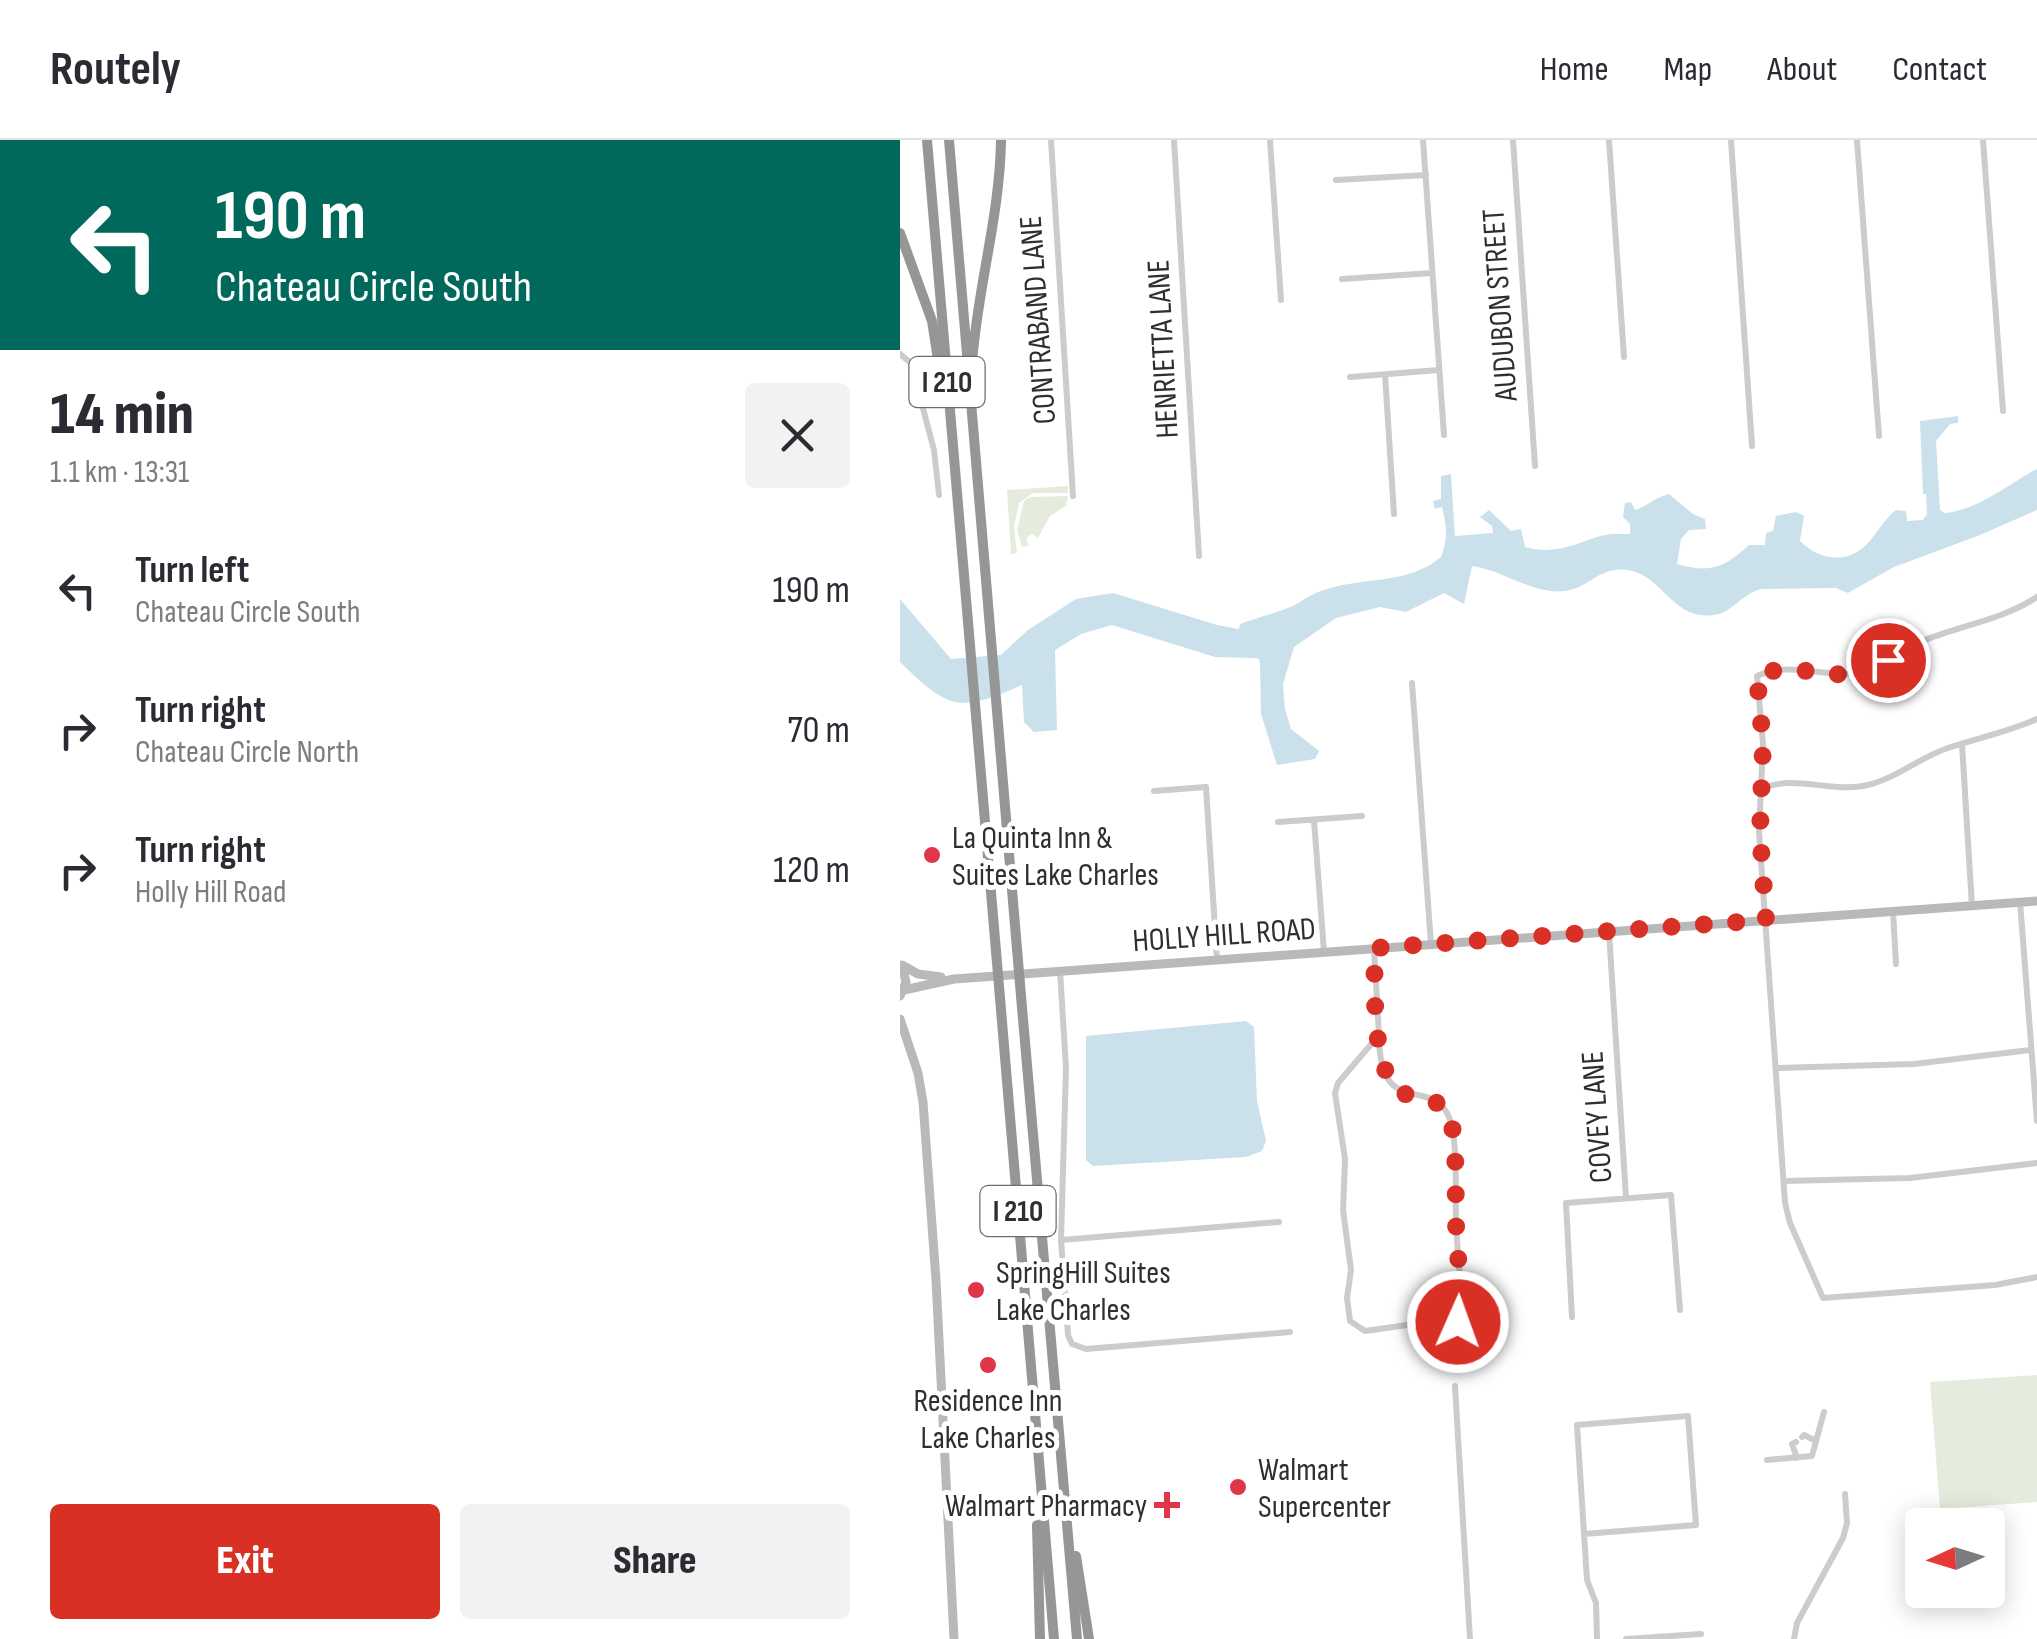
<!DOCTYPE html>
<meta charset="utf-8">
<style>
:root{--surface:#fff;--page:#f2f2f3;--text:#2b2b33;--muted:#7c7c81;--line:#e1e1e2;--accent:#d93025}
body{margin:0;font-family:"Sofia Sans Condensed",sans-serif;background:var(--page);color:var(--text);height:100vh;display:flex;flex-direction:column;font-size:38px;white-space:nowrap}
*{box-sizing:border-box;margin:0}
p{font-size:32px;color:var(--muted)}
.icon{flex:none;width:55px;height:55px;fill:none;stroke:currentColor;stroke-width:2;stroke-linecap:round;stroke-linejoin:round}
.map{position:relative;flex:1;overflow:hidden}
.drawer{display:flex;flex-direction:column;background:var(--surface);width:900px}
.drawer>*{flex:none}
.banner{background:#00695c;color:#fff;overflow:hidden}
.needle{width:65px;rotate:266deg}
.tools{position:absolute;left:1005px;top:1368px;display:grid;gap:20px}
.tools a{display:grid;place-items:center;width:100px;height:100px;border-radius:10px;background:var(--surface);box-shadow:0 5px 25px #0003;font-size:50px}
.pin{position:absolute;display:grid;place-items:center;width:85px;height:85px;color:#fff;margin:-42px;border:5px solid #fff;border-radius:50%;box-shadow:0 2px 10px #0007}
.me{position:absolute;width:110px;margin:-55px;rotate:2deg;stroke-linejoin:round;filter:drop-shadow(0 0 8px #0008)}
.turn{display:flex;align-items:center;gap:35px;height:210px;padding:0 50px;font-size:45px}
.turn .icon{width:130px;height:130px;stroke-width:2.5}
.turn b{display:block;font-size:70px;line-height:85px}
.round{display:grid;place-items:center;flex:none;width:105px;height:105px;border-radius:10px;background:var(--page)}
.summary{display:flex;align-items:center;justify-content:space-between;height:170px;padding:0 50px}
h1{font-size:60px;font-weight:800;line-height:75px}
.button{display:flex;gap:20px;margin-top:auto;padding:20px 50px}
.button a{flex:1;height:115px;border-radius:10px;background:var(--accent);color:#fff;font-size:40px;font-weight:800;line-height:115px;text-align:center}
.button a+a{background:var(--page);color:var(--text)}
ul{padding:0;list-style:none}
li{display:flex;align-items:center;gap:30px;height:140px;padding:0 50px}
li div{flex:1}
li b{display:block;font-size:38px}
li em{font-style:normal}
header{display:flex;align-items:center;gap:60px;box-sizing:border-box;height:140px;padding:0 50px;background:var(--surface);border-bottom:2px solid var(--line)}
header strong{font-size:48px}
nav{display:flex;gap:55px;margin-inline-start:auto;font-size:35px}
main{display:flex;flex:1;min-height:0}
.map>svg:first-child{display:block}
.green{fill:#e6ecdd}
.water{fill:#cae0eb}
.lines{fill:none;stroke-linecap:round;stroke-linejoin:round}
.street{stroke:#ccc;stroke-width:6}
.secondary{stroke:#b9b9b9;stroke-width:9}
.highway{stroke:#969696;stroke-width:10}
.highway-bridge{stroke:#969696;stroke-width:10}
.route{stroke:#d93025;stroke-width:18;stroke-dasharray:0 32.4}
.poi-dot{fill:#e13649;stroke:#fff;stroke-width:4}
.labels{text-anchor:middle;stroke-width:10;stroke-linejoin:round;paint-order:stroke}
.shield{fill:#fff;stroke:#6d6d6d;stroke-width:2.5}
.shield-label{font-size:30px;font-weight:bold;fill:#2f2f2f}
.street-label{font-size:32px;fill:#2f2f2f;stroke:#fff}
.poi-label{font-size:32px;fill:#2f2f2f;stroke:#fff;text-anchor:start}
</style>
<header>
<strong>Routely</strong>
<nav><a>Home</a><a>Map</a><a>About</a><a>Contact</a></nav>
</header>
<main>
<section class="drawer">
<div class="banner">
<div class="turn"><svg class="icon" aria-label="left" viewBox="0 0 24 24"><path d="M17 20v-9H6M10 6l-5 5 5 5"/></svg><div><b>190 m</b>Chateau Circle South</div></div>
</div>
<div class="summary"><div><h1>14 min</h1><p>1.1 km · 13:31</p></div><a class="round"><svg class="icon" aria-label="close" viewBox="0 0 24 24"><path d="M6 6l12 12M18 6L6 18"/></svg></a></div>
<ul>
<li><svg class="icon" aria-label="left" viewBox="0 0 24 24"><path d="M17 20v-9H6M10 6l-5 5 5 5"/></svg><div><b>Turn left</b><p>Chateau Circle South</p></div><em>190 m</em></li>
<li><svg class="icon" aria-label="right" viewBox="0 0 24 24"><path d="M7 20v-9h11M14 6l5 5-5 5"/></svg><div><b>Turn right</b><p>Chateau Circle North</p></div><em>70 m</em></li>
<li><svg class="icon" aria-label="right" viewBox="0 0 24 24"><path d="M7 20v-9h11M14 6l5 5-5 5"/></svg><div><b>Turn right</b><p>Holly Hill Road</p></div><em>120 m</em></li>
</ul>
<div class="button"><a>Exit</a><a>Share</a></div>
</section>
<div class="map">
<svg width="1137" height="1499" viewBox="0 0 1137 1499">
<rect width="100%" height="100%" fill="#fff"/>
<path class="green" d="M168,346V353H133L119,363L114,387L117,413L111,414L107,350Z
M168,356L166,366L150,376L138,398L132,394L126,398L129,406L122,407L117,390L124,361L130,357Z
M1137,1235V1362L1040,1369L1030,1242Z"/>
<path class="water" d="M1058,276V283L1050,284L1036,301L1040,370L1044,373C1078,371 1108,344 1137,329V370L1080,395L994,427L948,453L936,448L861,449C843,453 832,473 814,475C772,481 764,436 728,430C702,426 692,444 670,450C637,458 604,430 572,426L564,464L544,453L506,472L480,467L436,478L394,507L383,544L385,569L391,589L419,611L415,619L377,625L361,574L360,524L359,519L354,518L315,517L212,485L181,494L155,510L157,590L134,592L124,582L122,545C59,573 49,570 0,522V459L51,519L101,515L128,490L176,459L213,453L317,485L339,489L340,484C357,478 376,473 393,466C402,461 411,454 421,451C461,436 507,446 541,417C548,397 547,388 542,367L535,369L533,361L541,359V336L551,334L555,396L593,393L592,386L580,377L589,370L611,391L621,389L625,407C652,415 673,405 697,397C707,393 720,394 730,394V384L723,377L725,363L731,362L735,370C748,366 755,357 769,354L793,374L805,379L806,389L789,390L781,399L777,424C811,434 825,427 849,405H865L866,393L873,391L876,376L896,372L904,376L900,401C917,418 943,425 964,407C976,396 983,380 996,370L1006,371L1007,381L1023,380L1027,374L1026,354H1023L1020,281Z
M346,881L354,887L357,961L366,1001L362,1011L346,1017L193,1026L186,1020V896Z"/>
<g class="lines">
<path class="street" d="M151,0L173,356
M274,0L299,416
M370,0L381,160
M523,0L544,295
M613,0L635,326
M709,0L724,217
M831,0L852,306
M957,0L979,296
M1083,0L1103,271
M436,40L526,35
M442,139L532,133
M0,214L11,223L34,310L39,355
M485,235L494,374
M450,237L539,230
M1137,457C1100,481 1060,485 1020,502C1001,510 985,527 965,532C927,540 892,520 857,536L863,604L859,692L885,1063L890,1083L923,1158L1095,1145L1137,1137
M512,543L531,804
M1062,604L1072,766
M863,648C896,635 929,652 963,646C995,640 1018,618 1048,608C1078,598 1108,592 1137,579
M254,651L306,647L317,820
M414,680L424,812
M378,682L462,676
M1120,762L1137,981
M993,771L996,824
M709,792L726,1058
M474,808L479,895L438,943L435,953L445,1019L443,1070L451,1130L447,1158L450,1181L465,1191L507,1185L554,1183L563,1174C561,1143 557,1112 556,1081C555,1057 559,993 547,973C528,938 479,978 479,895
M160,831L166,928L161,1100L168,1195L172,1204L186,1209L390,1192
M876,928L1014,924L1130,910
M884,1041L1010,1038L1137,1023
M161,1100L379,1082
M672,1177L666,1063L771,1055L780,1170
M555,1246L570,1499
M902,1297L904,1295L916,1301
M896,1302L892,1304L897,1318
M867,1320L912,1316L924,1272
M684,1394L796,1385L788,1276L677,1285L687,1440L696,1463L697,1499
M726,1499L801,1494
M894,1499L897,1483L943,1398L947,1383L945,1354"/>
<path class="secondary" d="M2,825L18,834L41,837
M4,850L54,839L1137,761
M0,856L6,842L2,826
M0,879L18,933L23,962L36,1140L54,1499"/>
<path class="highway" d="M27,0L96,811
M49,0L117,809
M0,93L32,181L39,226
M72,224C77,149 100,76 101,0
M121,856L177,1499
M100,858L154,1499
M137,1385L140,1499
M176,1416L189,1499"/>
<path class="highway-bridge" d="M117,809L121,856
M96,811L100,858"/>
</g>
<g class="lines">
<path class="route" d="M558,1182L563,1174C561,1144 557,1113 556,1083C555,1057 558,998 549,976C540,956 520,961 503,953C469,935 476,843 474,808L866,780L860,692L863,604L857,536C899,516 945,553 988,520"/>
</g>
<g class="poi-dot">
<circle cx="32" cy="715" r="10"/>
<circle cx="76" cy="1150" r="10"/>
<circle cx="88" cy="1225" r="10"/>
<circle cx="338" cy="1347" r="10"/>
<path d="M262 1350h10v10h10v10h-10v10h-10v-10h-10v-10h10z"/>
</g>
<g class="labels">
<g class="shield">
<rect x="9.5" y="217" width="75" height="50" rx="8"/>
<rect x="80.5" y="1046" width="75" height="50" rx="8"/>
</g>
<g class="shield-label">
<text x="47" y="252">I 210</text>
<text x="118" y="1081">I 210</text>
</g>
<g class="street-label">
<text transform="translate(599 165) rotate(-94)" y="11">AUDUBON STREET</text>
<text transform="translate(137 180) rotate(-94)" y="11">CONTRABAND LANE</text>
<text transform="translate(262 209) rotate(-93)" y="11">HENRIETTA LANE</text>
<text transform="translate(324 794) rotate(-4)" y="11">HOLLY HILL ROAD</text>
<text transform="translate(696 977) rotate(-94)" y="11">COVEY LANE</text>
</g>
<g class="poi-label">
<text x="52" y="708">La Quinta Inn &amp;<tspan x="52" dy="37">Suites Lake Charles</tspan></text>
<text x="96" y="1143">SpringHill Suites<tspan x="96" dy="37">Lake Charles</tspan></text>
<text x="88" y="1271" text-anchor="middle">Residence Inn<tspan x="88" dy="37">Lake Charles</tspan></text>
<text x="358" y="1340">Walmart<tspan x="358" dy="37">Supercenter</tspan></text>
<text x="247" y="1376" text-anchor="end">Walmart Pharmacy</text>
</g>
</g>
</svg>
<div class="tools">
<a><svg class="needle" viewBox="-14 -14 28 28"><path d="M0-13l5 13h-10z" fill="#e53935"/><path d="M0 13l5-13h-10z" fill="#7c7c81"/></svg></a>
</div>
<div class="pin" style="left:988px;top:520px;background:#d93025"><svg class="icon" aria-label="arrive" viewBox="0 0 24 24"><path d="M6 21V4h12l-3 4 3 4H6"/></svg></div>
<svg class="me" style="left:558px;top:1182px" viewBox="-20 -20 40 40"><circle r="17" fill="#d93025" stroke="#fff" stroke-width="3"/><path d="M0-11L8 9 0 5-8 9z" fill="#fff"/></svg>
</div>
</main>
